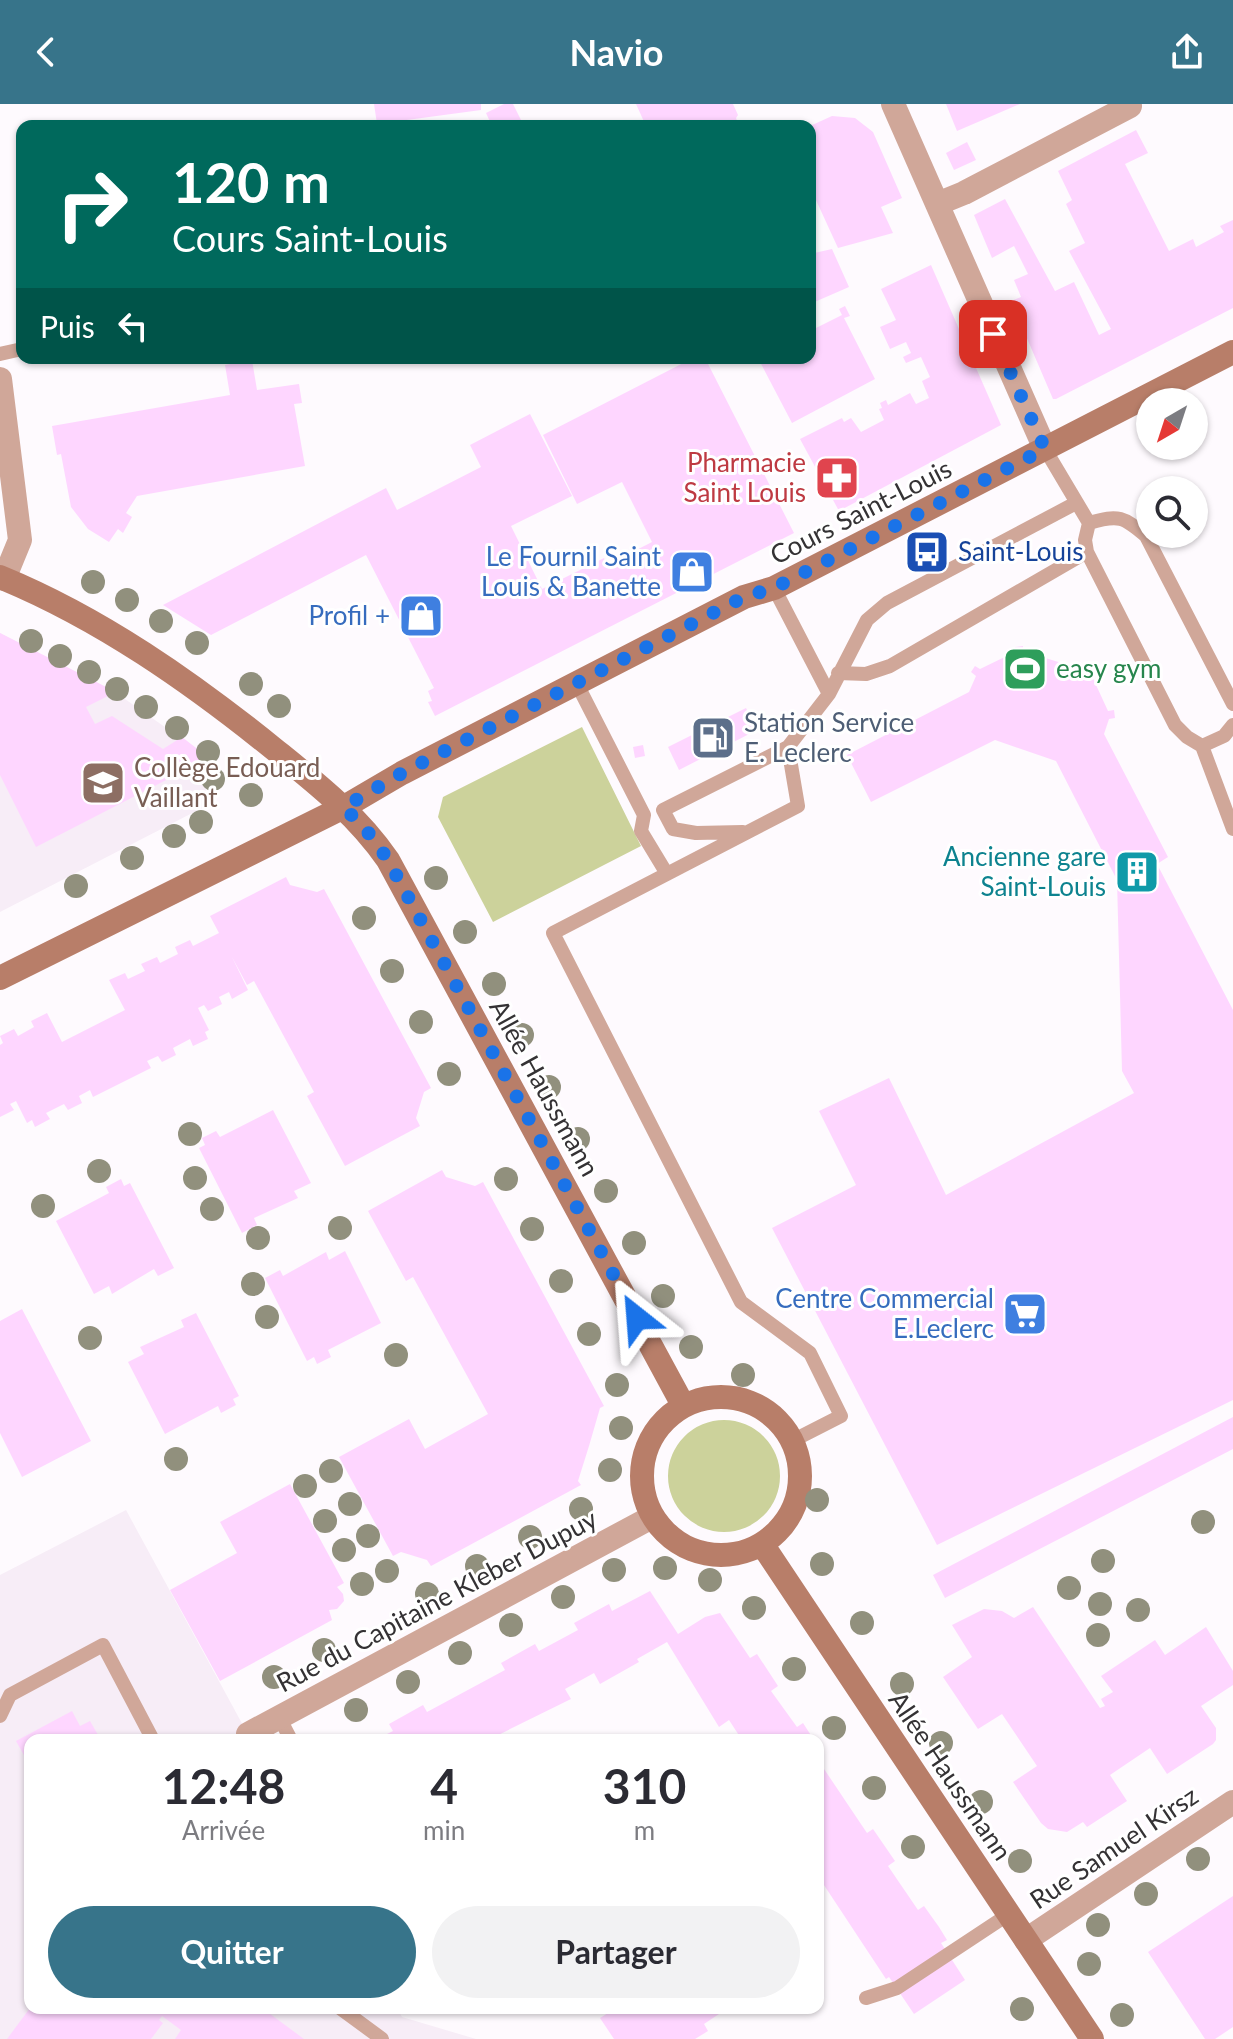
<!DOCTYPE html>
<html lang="fr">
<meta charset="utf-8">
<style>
:root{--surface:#fff;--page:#f2f2f3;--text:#2b2b33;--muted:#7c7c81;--accent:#37748a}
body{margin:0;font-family:Lato,sans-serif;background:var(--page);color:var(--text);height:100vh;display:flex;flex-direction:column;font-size:30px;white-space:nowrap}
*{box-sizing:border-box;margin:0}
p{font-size:26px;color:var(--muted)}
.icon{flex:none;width:44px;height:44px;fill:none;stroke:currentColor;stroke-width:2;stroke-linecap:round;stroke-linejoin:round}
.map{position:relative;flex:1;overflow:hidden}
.details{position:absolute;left:24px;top:1630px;width:800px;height:280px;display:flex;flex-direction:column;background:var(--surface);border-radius:16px;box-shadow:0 2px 6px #0004}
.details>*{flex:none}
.top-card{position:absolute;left:16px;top:16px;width:800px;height:244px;border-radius:16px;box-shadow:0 2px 6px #0004;background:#00695c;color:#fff;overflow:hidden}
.needle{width:52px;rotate:219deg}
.tools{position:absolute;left:1136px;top:284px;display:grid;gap:16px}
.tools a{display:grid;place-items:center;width:72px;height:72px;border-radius:50%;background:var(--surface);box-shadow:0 2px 6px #0004;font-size:40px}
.pin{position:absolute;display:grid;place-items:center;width:68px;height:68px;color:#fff;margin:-34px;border-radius:16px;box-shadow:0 4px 12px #0006}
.me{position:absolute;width:88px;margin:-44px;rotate:332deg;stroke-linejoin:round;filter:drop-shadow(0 0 6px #0008)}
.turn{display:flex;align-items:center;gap:28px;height:168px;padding:0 24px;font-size:36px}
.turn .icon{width:104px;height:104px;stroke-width:2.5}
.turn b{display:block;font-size:56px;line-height:68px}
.then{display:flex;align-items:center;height:76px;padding:0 24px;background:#0003;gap:16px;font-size:30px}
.eta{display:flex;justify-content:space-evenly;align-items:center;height:136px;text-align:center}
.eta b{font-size:48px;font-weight:700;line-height:56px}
.cta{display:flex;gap:16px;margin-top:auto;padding:16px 24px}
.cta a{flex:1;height:92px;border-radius:48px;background:var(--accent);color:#fff;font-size:32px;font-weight:700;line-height:92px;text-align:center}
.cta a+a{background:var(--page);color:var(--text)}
header{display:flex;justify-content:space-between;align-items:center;height:104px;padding:0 24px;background:var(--accent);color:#fff;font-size:36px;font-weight:700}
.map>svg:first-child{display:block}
.built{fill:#f7edf7}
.green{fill:#ccd29b}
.building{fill:#fed6ff}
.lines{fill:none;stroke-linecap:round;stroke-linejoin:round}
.lane{stroke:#d0a799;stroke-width:14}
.street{stroke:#d0a799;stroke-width:24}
.secondary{stroke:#b87e69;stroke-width:24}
.tree{fill:#91907d}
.route{stroke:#1a73e8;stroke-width:14;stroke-dasharray:0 25.2}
.labels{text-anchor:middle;stroke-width:6;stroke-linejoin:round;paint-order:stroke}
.health-label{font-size:26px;fill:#be3a42;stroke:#fff;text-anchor:end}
.street-label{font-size:26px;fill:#343234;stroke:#fff}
.transit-label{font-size:26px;fill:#164399;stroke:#fff;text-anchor:start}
.shop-label{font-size:26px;fill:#366cbe;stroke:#fff;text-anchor:end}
.leisure-label{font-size:26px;fill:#27864d;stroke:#fff;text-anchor:start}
.service-label{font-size:26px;fill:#4e5e75;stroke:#fff;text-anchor:start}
.education-label{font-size:26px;fill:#785e54;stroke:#fff;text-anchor:start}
.culture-label{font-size:26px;fill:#0d838f;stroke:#fff;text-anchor:end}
</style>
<header><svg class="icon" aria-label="back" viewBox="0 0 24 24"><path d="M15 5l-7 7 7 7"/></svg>Navio<svg class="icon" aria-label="share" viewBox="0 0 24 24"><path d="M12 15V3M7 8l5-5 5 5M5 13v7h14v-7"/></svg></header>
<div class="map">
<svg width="1233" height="1935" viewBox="0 0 1233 1935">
<rect width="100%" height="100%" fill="#fefafe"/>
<path class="built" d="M0,529L115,588L209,654L204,703L0,808Z
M126,1406L251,1636H30V1904H397L402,1913L476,1935H0V1471Z"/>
<path class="green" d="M582,623L641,742L493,818L438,713L443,693Z
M668 1372a56 56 0 1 1 112 0a56 56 0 1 1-112 0Z"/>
<path class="building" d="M374,0H481V6L377,20Z
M504,0H513L524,22H492L486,9Z
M636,0H733L738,11L736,14L739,22H646Z
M946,0H1020L957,27Z
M832,12L855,14L873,28L902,94L881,103L893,129L838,144L810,83V22Z
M1136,26L1148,49L1125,60L1169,147L1193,135L1196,143L1224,128L1220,122L1233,116V204L1056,295H1053L1011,197L1021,193L1014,176L1028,170L1014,142L992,154L974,111L1005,95L1055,187L1074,178L1099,231L1111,225L1069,147L1085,139L1066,100L1072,96L1058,67Z
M967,38L976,56L954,66L946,49Z
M832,145L849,183L810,200V150Z
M931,161L1001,321L839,407L800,335L842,314L844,318L851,314L861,328L884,316L879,305L882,304L880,299L886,296L888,301L910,289L916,300L929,294L922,277L930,273L921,253L906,259L903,253L911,249L906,238L890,245L880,223L896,216L881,185Z
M845,202L850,212L844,214L875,275L792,319L758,254H810V227L842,211L839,205Z
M693,254H705L794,429L435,612L428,598L432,597L428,587L434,584L366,451L211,531L163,501L386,384L397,406L481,363L470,341L530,310L572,392L511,422L542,485L604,454L607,461L652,438L622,378L577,400L543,331Z
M252,256L257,286L299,280L302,299L294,300L305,362L137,392L126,409L132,413L123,429L118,425L109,438L88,425L71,403L61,350L57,351L52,322L230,291L225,261Z
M0,529L116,588L86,603L95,620L112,612L163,645L182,633L209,654L36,743L0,671Z
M1023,542V547L1084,566L1086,562L1094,567L1091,570L1108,607L1114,606L1115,614L1109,615L1104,630L1168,753L1157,760L1233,906V1296L937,1441L772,1124L856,1081L819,1007L889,974L946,1091L1134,989L1122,967L1117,776L1056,657L995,636L871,698L847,651L969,588L976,572L971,568L975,562L980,565L1015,548V543Z
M746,604L757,626L679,666L668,643Z
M643,641L645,652L635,654L633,643Z
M286,773L290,781L317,788L324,785L431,984L424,988L416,1014L420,1022L345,1062L307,992L314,988L254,877L247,881L232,853L248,886L232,895L229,888L219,893L222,900L208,907L204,901L198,904L209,926L205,928L208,935L193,942L190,935L173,944L176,951L162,958L158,952L147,957L151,964L93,993L90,986L79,992L82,999L68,1006L64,1000L46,1009L50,1015L35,1023L32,1016L27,1019L16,997L10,1000L14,1006L0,1013V941L3,939L0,932L14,925L18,932L34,923L31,917L47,909L62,938L125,906L109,876L125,869L128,875L145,867L141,860L157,853L160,859L178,850L175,843L190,836L193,842L219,829L210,812Z
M273,1006L311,1079L294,1087L298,1094L254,1114L257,1121L242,1129L199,1044L205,1041L202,1034L216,1027L220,1033Z
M442,1066L446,1073L475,1082L483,1078L604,1302L600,1304L589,1342L578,1377L581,1381L431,1462L427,1456L401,1448L393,1452L339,1353L409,1315L425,1345L488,1310L413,1173L406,1177L368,1107Z
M121,1075L124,1082L130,1079L174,1164L158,1172L154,1165L112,1190L109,1182L94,1190L56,1117L109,1089L106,1083Z
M345,1147L381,1219L328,1246L331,1253L317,1260L314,1253L307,1257L265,1174L280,1166L283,1172L326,1148L329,1156Z
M22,1205L91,1337L22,1373L0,1329V1217Z
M196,1209L239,1292L233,1295L236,1301L221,1309L218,1302L165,1330L128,1258L144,1250L140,1243L184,1223L181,1216Z
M1233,1313V1345L945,1494L933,1471Z
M290,1380L344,1479L337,1483L343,1490L344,1497L337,1505L329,1506L332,1516L220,1577L170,1486L237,1449L220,1418Z
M650,1487L678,1530L705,1513L720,1509L750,1554L757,1550L778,1582L771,1587L797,1623L803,1619L814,1636H742L729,1616L719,1623L667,1538L637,1555L639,1558L600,1580L594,1569L565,1585L571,1595L488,1636H375L393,1627L389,1620L423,1601L427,1608L505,1566L501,1559L535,1540L539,1547L578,1526L574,1519L609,1500L612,1507Z
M1033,1503L1100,1604L1105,1602L1101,1595L1113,1588L1101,1572L1155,1536L1165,1551L1206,1523L1233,1567V1581L1201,1602L1216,1624V1636L1213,1640L1167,1670L1150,1644L1110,1671L1127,1697L1087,1723L1083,1718L1067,1728L1048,1725L1041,1719L1013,1678L1037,1662L1002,1610L978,1625L943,1573L972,1553L952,1521L984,1505L1002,1507L1014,1514Z
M72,1607L80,1622L90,1617L101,1636H30V1662L16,1637Z
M818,1656L867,1729L873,1725L895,1757L888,1762L918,1806L924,1802L939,1823L947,1836L941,1839L965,1876L914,1910L889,1873L886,1875L818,1772Z
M1233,1792V1923L1215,1935H1205L1148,1848Z
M30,1904H262L304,1935H175L181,1926L162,1912L159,1916L163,1919L151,1935H7Z
M616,1904H728L704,1920L708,1927L695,1935H614L600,1914Z"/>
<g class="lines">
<path class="lane" d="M0,250L22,245
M1045,345L1089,419L1085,436L1087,448L1175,621L1187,633L1202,642L1233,725
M1089,419C1119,410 1124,413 1146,432L1233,600
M774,484L829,590
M838,569L866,570L890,562L1087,448
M577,580L644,711L641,727L667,770
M1202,642L1224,632L1233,621
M788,643L798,702L553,829L741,1198L810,1249L841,1312L792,1337
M743,728L696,729L673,725L663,706L788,643L829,590L867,516L887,499L1076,399
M0,1612L10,1591L103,1541L153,1636
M279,1613L291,1636
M866,1894L897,1884L1009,1810
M340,1904L382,1935"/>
<path class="street" d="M893,0L1045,345
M937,100L964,89L1130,2
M0,275L20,436L4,475
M248,1630L652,1413
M1026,1836L1233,1698"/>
<path class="secondary" d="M0,473C100,514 191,578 274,645C316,679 357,711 388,756L683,1301
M0,874L344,703L402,669L744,493L774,484L1233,248
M642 1372a79 79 0 1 1 158 0a79 79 0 1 1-158 0Z
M762,1440L1092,1935"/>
</g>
<g class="tree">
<circle cx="93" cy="478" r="12"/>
<circle cx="127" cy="496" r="12"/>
<circle cx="161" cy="517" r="12"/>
<circle cx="31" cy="537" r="12"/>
<circle cx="197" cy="539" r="12"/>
<circle cx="60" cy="552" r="12"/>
<circle cx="89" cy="568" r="12"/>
<circle cx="251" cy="580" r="12"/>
<circle cx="117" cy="585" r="12"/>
<circle cx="279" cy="602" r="12"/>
<circle cx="146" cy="603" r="12"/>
<circle cx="177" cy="624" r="12"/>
<circle cx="208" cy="648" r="12"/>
<circle cx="213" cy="675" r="12"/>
<circle cx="251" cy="691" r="12"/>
<circle cx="201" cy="718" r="12"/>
<circle cx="174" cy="732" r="12"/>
<circle cx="132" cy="754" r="12"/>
<circle cx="436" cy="774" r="12"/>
<circle cx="76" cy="782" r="12"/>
<circle cx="364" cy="814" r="12"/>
<circle cx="465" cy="828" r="12"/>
<circle cx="392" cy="867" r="12"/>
<circle cx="494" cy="880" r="12"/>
<circle cx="421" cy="918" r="12"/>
<circle cx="522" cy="931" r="12"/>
<circle cx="449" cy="970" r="12"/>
<circle cx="549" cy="983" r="12"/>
<circle cx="190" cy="1030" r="12"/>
<circle cx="578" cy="1035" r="12"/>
<circle cx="99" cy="1067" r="12"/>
<circle cx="195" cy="1074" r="12"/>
<circle cx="506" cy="1075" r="12"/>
<circle cx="606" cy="1087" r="12"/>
<circle cx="43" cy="1102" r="12"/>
<circle cx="212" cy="1105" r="12"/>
<circle cx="340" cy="1124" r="12"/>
<circle cx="532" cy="1125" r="12"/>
<circle cx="258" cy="1134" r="12"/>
<circle cx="634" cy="1139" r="12"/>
<circle cx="561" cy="1177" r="12"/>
<circle cx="253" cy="1180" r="12"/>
<circle cx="663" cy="1192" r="12"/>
<circle cx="267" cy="1213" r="12"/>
<circle cx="589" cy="1230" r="12"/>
<circle cx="90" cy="1234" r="12"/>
<circle cx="691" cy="1243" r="12"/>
<circle cx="396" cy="1251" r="12"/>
<circle cx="743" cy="1271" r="12"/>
<circle cx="617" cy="1281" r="12"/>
<circle cx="621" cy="1324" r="12"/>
<circle cx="176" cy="1355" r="12"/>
<circle cx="610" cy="1366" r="12"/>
<circle cx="331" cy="1367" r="12"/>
<circle cx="305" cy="1382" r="12"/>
<circle cx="817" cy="1396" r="12"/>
<circle cx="350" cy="1400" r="12"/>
<circle cx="581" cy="1405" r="12"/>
<circle cx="325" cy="1417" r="12"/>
<circle cx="1203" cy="1418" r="12"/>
<circle cx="368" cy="1432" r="12"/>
<circle cx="530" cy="1433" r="12"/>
<circle cx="344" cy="1446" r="12"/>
<circle cx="1103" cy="1457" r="12"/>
<circle cx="822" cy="1460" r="12"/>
<circle cx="477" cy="1462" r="12"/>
<circle cx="665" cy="1464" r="12"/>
<circle cx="614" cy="1466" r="12"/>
<circle cx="387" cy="1467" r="12"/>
<circle cx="710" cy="1476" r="12"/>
<circle cx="362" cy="1480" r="12"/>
<circle cx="1069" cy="1484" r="12"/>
<circle cx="427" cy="1490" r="12"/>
<circle cx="563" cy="1493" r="12"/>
<circle cx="1100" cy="1500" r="12"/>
<circle cx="754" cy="1504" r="12"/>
<circle cx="1138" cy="1506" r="12"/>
<circle cx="862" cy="1519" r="12"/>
<circle cx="511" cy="1521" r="12"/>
<circle cx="1098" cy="1531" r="12"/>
<circle cx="324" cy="1546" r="12"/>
<circle cx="460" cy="1549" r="12"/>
<circle cx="794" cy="1565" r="12"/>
<circle cx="274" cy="1573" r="12"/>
<circle cx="408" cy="1578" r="12"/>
<circle cx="902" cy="1580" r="12"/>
<circle cx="356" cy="1606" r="12"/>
<circle cx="834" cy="1624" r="12"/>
<circle cx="941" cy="1639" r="12"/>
<circle cx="874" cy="1684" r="12"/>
<circle cx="981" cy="1698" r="12"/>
<circle cx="913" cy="1743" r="12"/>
<circle cx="1198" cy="1755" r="12"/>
<circle cx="1020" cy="1757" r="12"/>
<circle cx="1146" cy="1790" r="12"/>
<circle cx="1098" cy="1821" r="12"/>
<circle cx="1089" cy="1860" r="12"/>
<circle cx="1022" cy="1905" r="12"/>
<circle cx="1122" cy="1911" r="12"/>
</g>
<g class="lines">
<path class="route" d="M637,1214L388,756L373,734L344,703L402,669L744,493L774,484L1045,345L993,230"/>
</g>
<defs>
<g id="pharmacy-square" transform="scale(2.3)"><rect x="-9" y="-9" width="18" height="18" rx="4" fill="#e0444e" stroke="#fff"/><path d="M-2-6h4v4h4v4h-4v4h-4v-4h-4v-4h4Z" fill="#fff"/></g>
<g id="bus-square" transform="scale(2.3)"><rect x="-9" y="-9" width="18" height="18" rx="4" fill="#1a4fb4" stroke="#fff"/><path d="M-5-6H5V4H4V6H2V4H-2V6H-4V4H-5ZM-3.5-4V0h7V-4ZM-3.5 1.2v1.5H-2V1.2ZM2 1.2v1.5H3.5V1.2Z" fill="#fff"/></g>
<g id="shop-square" transform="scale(2.3)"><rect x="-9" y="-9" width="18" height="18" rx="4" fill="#3f7fe0" stroke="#fff"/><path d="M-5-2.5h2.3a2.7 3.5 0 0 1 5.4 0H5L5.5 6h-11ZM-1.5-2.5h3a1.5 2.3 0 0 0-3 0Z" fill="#fff"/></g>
<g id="stadium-square" transform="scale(2.3)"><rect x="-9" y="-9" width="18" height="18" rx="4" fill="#2e9e5b" stroke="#fff"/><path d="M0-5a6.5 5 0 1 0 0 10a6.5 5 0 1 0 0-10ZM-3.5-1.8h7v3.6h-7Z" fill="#fff"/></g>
<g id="fuel-square" transform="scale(2.3)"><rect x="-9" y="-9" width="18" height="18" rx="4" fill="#5c6f8a" stroke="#fff"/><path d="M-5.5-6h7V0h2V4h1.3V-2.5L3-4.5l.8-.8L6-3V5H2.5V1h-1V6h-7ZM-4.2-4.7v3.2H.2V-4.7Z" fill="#fff"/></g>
<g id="school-square" transform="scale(2.3)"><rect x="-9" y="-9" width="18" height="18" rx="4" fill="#8d6e63" stroke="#fff"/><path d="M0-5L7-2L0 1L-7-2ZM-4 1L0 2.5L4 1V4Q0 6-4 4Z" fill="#fff"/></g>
<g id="building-square" transform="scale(2.3)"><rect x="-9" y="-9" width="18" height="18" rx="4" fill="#0f9aa8" stroke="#fff"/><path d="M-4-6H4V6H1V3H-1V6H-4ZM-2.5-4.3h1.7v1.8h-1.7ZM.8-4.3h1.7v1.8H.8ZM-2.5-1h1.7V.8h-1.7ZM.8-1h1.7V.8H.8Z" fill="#fff"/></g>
<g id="supermarket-square" transform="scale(2.3)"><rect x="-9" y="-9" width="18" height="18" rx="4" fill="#3f7fe0" stroke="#fff"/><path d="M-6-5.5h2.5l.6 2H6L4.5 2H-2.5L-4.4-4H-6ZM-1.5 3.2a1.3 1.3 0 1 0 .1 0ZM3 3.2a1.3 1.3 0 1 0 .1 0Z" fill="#fff"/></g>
</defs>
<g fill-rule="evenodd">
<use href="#pharmacy-square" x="837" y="374"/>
<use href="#bus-square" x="927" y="448"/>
<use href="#shop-square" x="692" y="468"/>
<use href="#shop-square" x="421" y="512"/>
<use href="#stadium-square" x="1025" y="565"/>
<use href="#fuel-square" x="713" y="634"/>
<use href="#school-square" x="103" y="679"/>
<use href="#building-square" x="1137" y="768"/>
<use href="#supermarket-square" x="1025" y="1210"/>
</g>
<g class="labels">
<g class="health-label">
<text x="806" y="368">Pharmacie<tspan x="806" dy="30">Saint Louis</tspan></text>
</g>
<g class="street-label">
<text transform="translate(861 408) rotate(-27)" y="9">Cours Saint-Louis</text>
<text transform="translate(544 984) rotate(61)" y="9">Allée Haussmann</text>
<text transform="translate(437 1497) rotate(-28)" y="9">Rue du Capitaine Kleber Dupuy</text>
<text transform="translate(950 1672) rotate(56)" y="9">Allée Haussmann</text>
<text transform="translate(1114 1744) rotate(-34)" y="9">Rue Samuel Kirsz</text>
</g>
<g class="transit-label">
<text x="958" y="457">Saint-Louis</text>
</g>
<g class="shop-label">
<text x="661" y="462">Le Fournil Saint<tspan x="661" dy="30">Louis &amp; Banette</tspan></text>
<text x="390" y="521">Profil +</text>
<text x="994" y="1204">Centre Commercial<tspan x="994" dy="30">E.Leclerc</tspan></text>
</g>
<g class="leisure-label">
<text x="1056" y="574">easy gym</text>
</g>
<g class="service-label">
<text x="744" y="628">Station Service<tspan x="744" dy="30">E. Leclerc</tspan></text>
</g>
<g class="education-label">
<text x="134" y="673">Collège Edouard<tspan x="134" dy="30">Vaillant</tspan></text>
</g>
<g class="culture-label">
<text x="1106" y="762">Ancienne gare<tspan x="1106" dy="30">Saint-Louis</tspan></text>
</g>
</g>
</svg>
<div class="tools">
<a><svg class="needle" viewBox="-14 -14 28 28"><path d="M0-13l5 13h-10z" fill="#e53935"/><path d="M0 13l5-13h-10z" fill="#7c7c81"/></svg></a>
<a><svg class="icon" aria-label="search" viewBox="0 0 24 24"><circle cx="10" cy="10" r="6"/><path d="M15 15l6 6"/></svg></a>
</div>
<div class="pin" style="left:993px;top:230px;background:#d93025"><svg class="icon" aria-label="arrive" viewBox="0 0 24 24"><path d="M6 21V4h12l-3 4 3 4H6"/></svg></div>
<svg class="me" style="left:637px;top:1214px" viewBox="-20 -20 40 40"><path d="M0-17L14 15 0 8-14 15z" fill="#1a73e8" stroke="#fff" stroke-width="4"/></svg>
<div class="top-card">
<div class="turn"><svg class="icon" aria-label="right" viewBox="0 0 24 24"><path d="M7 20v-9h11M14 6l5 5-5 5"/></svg><div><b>120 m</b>Cours Saint-Louis</div></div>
<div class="then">Puis<svg class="icon" aria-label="left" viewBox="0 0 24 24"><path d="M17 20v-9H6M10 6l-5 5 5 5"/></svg></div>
</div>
<section class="details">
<div class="eta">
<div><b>12:48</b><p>Arrivée</p></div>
<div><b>4</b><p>min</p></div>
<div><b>310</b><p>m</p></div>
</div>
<div class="cta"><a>Quitter</a><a>Partager</a></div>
</section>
</div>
